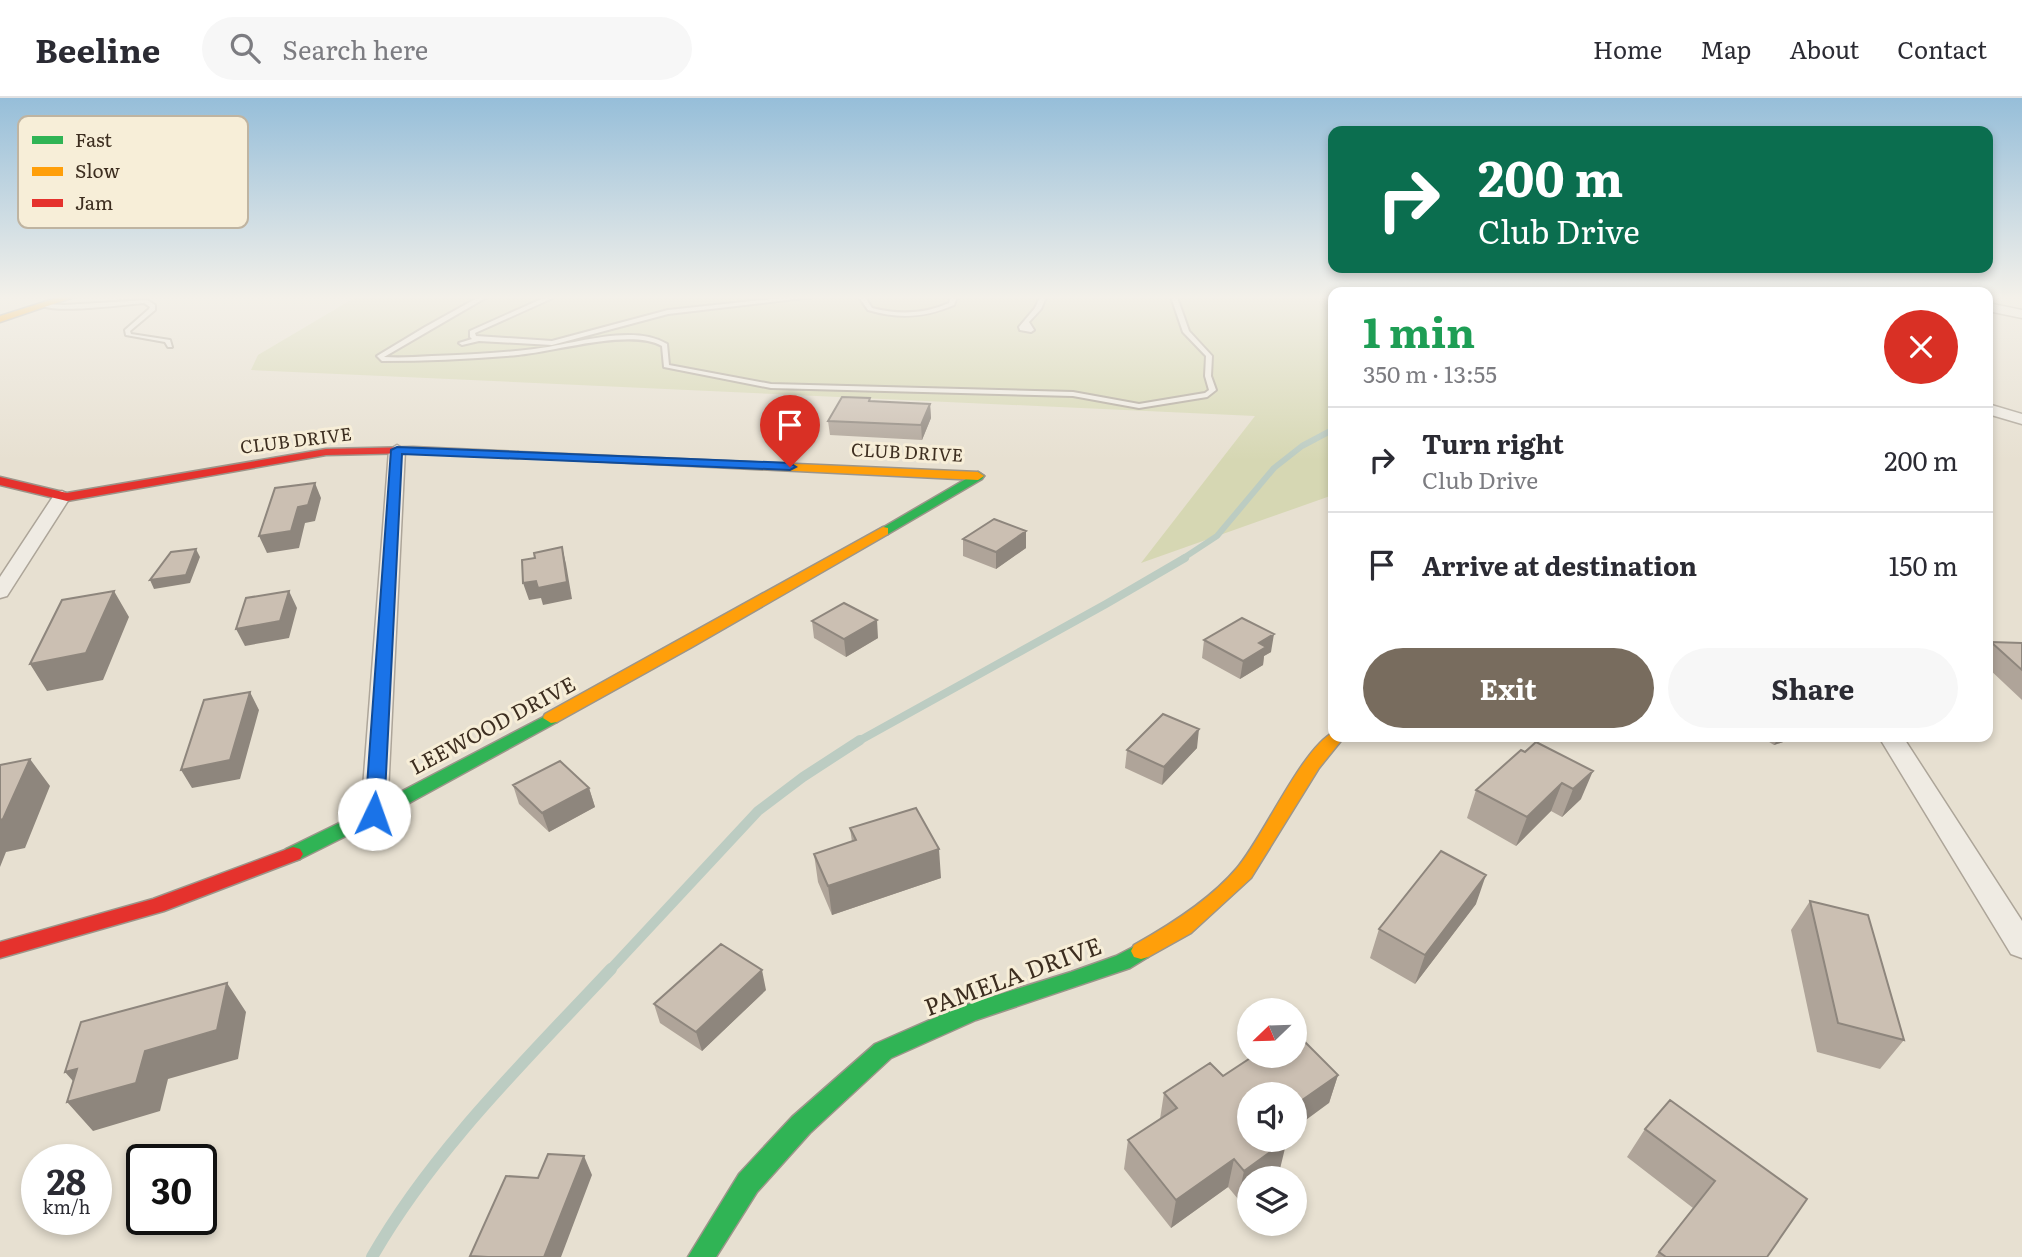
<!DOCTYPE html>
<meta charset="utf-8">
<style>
:root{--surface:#fff;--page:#f7f7f7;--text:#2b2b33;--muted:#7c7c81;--line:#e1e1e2;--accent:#786c5e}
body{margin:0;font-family:Literata,serif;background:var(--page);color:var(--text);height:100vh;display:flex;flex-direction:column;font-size:26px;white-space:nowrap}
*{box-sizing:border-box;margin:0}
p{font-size:23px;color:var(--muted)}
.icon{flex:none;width:38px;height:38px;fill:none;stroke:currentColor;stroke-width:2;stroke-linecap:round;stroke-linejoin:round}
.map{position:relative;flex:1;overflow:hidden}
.drawer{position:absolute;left:1328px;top:189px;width:665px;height:455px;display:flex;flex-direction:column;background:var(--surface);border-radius:14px;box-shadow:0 4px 10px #0003}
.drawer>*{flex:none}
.banner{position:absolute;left:1328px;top:28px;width:665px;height:147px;border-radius:14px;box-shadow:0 4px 10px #0003;background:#0b6e4f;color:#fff;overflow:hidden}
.needle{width:46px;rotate:247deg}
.buttons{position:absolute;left:1237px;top:900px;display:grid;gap:14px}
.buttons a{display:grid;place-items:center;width:70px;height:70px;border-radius:50%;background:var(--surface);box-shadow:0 4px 10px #0003;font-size:35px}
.speed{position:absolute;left:21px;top:1046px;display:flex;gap:14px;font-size:35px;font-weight:700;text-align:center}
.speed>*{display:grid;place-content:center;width:91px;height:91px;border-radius:50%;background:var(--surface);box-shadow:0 4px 10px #0003;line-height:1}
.speed small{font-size:18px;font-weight:400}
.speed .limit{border:4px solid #111;border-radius:10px;background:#fff;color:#111}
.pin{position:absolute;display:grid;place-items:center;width:60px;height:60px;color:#fff;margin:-72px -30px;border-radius:50% 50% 50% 0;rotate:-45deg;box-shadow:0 0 7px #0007}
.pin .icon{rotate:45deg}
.me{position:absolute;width:77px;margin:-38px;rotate:3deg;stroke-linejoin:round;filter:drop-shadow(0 0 5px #0008)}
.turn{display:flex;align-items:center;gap:24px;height:147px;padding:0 35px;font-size:32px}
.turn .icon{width:91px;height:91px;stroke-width:2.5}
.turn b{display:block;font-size:49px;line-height:60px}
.round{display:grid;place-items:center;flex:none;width:74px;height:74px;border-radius:37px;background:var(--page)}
.head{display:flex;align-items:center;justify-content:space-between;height:119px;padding:0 35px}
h1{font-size:42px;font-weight:700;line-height:52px;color:#1e9e55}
.action{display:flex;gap:14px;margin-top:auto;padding:14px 35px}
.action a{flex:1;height:80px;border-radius:42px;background:var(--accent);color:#fff;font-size:28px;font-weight:700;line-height:80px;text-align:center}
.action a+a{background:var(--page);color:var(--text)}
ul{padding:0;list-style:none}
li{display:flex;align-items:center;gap:21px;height:105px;padding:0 35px;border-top:2px solid var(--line)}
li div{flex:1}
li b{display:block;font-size:26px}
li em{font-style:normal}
header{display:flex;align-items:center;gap:42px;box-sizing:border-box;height:98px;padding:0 35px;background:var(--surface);border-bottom:2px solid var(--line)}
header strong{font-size:33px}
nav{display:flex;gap:38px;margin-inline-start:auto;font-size:24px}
.search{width:490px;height:63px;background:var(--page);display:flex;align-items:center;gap:18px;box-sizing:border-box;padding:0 24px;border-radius:38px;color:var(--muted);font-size:26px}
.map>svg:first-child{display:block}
.green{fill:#d6d7b3}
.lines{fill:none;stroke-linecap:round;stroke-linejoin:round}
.stream-far3{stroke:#bcccc2;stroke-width:6}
.stream-far2{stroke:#bcccc2;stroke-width:8}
.stream-far1{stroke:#bcccc2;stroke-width:10}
.stream{stroke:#bcccc2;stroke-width:12}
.lane-casing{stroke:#ada599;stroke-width:4}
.street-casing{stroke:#ada599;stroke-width:3}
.fast-casing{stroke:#9c958a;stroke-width:3}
.slow-casing{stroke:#9c958a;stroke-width:3}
.jam-casing{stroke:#9c958a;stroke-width:3}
.lane{fill:#efebe3;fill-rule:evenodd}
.street{fill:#efebe3;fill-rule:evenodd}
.fast{fill:#30b455;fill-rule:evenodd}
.slow{fill:#ff9f0a;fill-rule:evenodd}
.jam{fill:#e5322d;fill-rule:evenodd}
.wall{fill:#afa499}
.shaded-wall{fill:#8e867d}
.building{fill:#cbbfb2;stroke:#8e867d;stroke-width:2}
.route{fill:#1a73e8;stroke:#114b97;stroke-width:2}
.labels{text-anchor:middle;stroke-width:6;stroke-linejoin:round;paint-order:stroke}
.far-street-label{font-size:18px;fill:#3d2e20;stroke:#f7eed8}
.street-label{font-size:21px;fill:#3d2e20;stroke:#f7eed8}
.near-street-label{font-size:24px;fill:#3d2e20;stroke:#f7eed8}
.key{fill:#f7eed8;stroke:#bfb4a1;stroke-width:2}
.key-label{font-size:19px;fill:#3d2e20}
</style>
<header>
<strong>Beeline</strong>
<div class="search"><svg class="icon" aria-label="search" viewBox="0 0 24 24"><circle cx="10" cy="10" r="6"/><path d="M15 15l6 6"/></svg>Search here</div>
<nav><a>Home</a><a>Map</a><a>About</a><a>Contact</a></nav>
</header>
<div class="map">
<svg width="2022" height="1159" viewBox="0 0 2022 1159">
<rect width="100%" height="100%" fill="#e7e0d1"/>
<path class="green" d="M356,199H1333V397L1141,465L1255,318L251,272L258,257Z"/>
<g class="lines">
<path class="stream-far3" d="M1182,461L1217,438L1274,370L1302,348L1334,331"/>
<path class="stream-far2" d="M857,644L1106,506L1185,460"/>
<path class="stream-far1" d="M609,873L758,713L803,679L860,642"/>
<path class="stream" d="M372,1159C433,1052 527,961 611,871"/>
<g class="lane-casing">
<path id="lane" d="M479,199H487L384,259C399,260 416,259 432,258C466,257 500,255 534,251C572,247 632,225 667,246L669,267L771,286L1073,294L1139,306L1205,295L1209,292L1205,278L1206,258L1183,234L1171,199H1177L1189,233L1212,258L1211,278L1216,292L1207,299L1139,310L1073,298L771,290L664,269L662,248C630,230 555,254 518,257C472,261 427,263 382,263L377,258L425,229Z
M546,199H555L475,235L476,238L552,243L668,212L790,199H812L668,216L552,247L479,243L462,247L459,245L472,241L470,239V233Z
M859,199H865L872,210C899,217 924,216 949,205L951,199H957L954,207C925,220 898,221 868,212Z
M1040,199H1046L1041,211L1029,224L1034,232L1031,234L1020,232L1019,229L1035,210Z
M147,202L155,207V212L130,233L131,236L170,242L172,249H168L165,244L126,237L125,232L149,211L150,209L144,205C120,207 62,215 42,208L45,206L64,207Z"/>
</g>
<g class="street-casing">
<path id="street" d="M1988,205L2022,212V220L1988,213Z
M1988,306L2022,316V326L1988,316Z
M397,347L405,352L387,716L383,723L374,725L365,723L361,716L389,352Z
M62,393L71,398L7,498L0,500V479L56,394Z
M1879,639H1903L2022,823V860L2011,856Z"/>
</g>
<g class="fast-casing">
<path id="fast" d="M978,374L984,378L982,381L888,436H878L877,433Z
M551,615L557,616L559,620L557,624L380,721L300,761L293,763L286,761L283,756L286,751L368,711Z
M1141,845L1148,847L1151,853L1148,859L1130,870L976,922L891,960L810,1035L757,1094L716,1159H688L739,1076L792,1019L875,946L962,908L1071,874L1116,858Z"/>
</g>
<g class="slow-casing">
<path id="slow" d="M60,199H74L0,224V218Z
M518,354L978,374L984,378L978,382L514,359L512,357Z
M883,429L888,430V436L692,549L557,624L551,625L543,620L545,616Z
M1334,634V639H1344L1319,670L1251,780L1191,835L1148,859L1141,861L1134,859L1131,853L1134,847C1170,827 1210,802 1237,770C1263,740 1302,650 1334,634Z"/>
</g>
<g class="jam-casing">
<path id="jam" d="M413,349L518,354L524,357L518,360L413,355L326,357L67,403L0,387V379L67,395L326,351Z
M293,749L300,751L303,756L300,761L164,813L0,860V844L153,801Z"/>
</g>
<use href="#lane" class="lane"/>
<use href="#street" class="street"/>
<use href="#fast" class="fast"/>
<use href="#slow" class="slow"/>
<use href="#jam" class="jam"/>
</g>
<path class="wall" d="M870,300V303L930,306L931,320L922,342L830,337L828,323Z
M1026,433V450L996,471L963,458V441Z
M812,523L878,540L846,559L814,540Z
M1204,542L1271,554L1264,558L1263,567L1240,581L1202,560Z
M1991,544L2022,545V602L1988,570V549Z
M1761,639H1798L1774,647Z
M1536,644L1581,701L1562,719L1551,713L1516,748L1467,720L1476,692Z
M1197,650L1162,687L1125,670L1127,652Z
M513,687L589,690L595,709L549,734L519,706Z
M850,730L941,780L832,817L818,784L814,756L852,744Z
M1810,803L1904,942L1880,971L1817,954L1791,832Z
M1476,806L1415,886L1370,860L1379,831Z
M766,892L702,953L660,925L654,906Z
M1338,977L1329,1005L1250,996L1280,1071L1267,1080H1250V1093L1238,1101L1228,1089L1171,1130L1124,1071L1128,1042L1160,1021L1164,995L1223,978Z
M1670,1002L1767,1159H1655L1693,1110L1627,1059L1645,1031Z"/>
<path class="shaded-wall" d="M930,306L931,320L922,342L921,327Z
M315,385L321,400L315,423L305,425L299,450L267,455L259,438L298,409Z
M1026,433V450L996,471V454Z
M562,449L566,466L572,501L543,507L541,500L529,502L523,485Z
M196,451L200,459L190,485L154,491L150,482Z
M114,493L129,519L103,582L47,593L30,566Z
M289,493L297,510L289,540L245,548L236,531Z
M877,522L878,540L846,559L844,541Z
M1274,536L1271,554L1264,558L1263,567L1240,581L1243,563L1259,545Z
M250,594L259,612L240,681L192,690L181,672Z
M1199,631L1197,650L1162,687L1164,669Z
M1779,639H1798L1774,647Z
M30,661L50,688L25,750L6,754L0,769V722Z
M1593,673L1581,701L1562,719L1573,691Z
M1562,685L1551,713L1516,748L1527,719Z
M589,690L595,709L549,734L542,715Z
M939,751L941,780L832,817L828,788Z
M1486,777L1476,806L1415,886L1425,857Z
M762,872L766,892L702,953L696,934Z
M227,885L246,914L238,961L168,981L160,1013L93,1033L67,1004L87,999L65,974L145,953Z
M1338,977L1329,1005L1295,1030V1007Z
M1287,1042L1280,1071L1267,1080H1250V1093L1238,1101L1244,1073Z
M584,1058L592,1077L561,1159H544Z
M1234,1061L1228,1089L1171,1130L1176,1102Z"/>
<path class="building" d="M842,299L870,300L869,303L930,306L921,327L828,323Z
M315,385L308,407L298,409L291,433L259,438L275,390Z
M994,421L1026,433L996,454L963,441Z
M562,449L567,484L538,490L536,483L523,485L522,462L535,460L534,455Z
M196,451L186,477L150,482L171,454Z
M114,493L86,555L30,566L62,502Z
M289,493L280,523L236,531L246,500Z
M844,505L877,522L844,541L812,523Z
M1242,520L1274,536L1259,545L1266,549L1243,563L1204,542Z
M1991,544L2022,545V572Z
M250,594L230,662L181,672L204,602Z
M1163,616L1199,631L1164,669L1127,652Z
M1536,644L1593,673L1573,691L1562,685L1527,719L1476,692L1521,652L1525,654Z
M30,661L3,721L0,722V667Z
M560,663L589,690L542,715L513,687Z
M916,710L939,751L828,788L814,756L856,742L850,730Z
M1441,753L1486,777L1425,857L1379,831Z
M1810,803L1868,817L1904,942L1838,925Z
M721,846L762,872L696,934L654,906Z
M227,885L217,932L145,953L136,985L67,1004L77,971L65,974L81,924Z
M1295,934L1338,977L1295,1007V996H1250V1041H1286L1287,1042L1244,1073L1234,1061L1176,1102L1128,1042L1177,1010L1164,995L1210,965L1223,978L1255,957H1295Z
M1670,1002L1807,1101L1767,1159H1666L1659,1154L1715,1083L1645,1031Z
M548,1056L584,1058L544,1159H488L470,1158L506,1078L538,1080Z"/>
<linearGradient id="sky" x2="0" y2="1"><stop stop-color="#96bed9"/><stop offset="0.55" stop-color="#f4f1ea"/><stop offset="1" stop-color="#f4f1ea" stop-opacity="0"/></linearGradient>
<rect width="2022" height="362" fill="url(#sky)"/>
<path class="route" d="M397,349L790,365L796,369L790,372L402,356L384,716L381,720H368L365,716L391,352Z"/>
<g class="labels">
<g class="far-street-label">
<text transform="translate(296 343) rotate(-7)" y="6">CLUB DRIVE</text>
<text transform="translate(907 355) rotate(3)" y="6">CLUB DRIVE</text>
</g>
<g class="street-label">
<text transform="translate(493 628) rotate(-28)" y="7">LEEWOOD DRIVE</text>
</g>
<g class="near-street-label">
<text transform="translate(1013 879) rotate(-20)" y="8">PAMELA DRIVE</text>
</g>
</g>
<rect x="18" y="18" width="230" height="112" rx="10" class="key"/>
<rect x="32" y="38" width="31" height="8" fill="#30b455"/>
<rect x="32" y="69" width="31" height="9" fill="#ff9f0a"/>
<rect x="32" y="101" width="31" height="8" fill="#e5322d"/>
<g class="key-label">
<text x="75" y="49">Fast</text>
<text x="75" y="80">Slow</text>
<text x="75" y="112">Jam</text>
</g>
</svg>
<div class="buttons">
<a><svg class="needle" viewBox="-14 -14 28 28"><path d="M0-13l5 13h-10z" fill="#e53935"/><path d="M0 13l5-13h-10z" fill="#7c7c81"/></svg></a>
<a><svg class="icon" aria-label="sound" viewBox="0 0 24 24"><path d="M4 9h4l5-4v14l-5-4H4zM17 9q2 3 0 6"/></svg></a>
<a><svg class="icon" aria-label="layers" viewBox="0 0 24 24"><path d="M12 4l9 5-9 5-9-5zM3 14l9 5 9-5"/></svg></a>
</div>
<div class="speed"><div>28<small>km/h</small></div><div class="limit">30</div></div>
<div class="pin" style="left:790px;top:369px;background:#d93025"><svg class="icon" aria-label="arrive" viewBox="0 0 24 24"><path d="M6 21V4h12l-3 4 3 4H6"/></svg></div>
<svg class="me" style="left:374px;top:716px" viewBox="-20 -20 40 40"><circle r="19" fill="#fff"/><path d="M0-13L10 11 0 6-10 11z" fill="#1a73e8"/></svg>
<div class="banner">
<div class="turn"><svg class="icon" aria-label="right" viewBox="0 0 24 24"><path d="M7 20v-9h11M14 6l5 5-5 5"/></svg><div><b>200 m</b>Club Drive</div></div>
</div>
<section class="drawer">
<div class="head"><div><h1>1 min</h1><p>350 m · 13:55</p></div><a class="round" style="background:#d93025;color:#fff"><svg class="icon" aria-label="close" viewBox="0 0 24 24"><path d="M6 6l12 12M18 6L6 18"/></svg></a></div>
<ul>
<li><svg class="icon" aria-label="right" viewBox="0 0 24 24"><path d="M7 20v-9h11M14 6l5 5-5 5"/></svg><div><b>Turn right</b><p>Club Drive</p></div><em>200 m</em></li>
<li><svg class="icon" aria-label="arrive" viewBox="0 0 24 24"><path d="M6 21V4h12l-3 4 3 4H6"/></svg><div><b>Arrive at destination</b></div><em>150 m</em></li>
</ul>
<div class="action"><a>Exit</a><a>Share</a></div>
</section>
</div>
